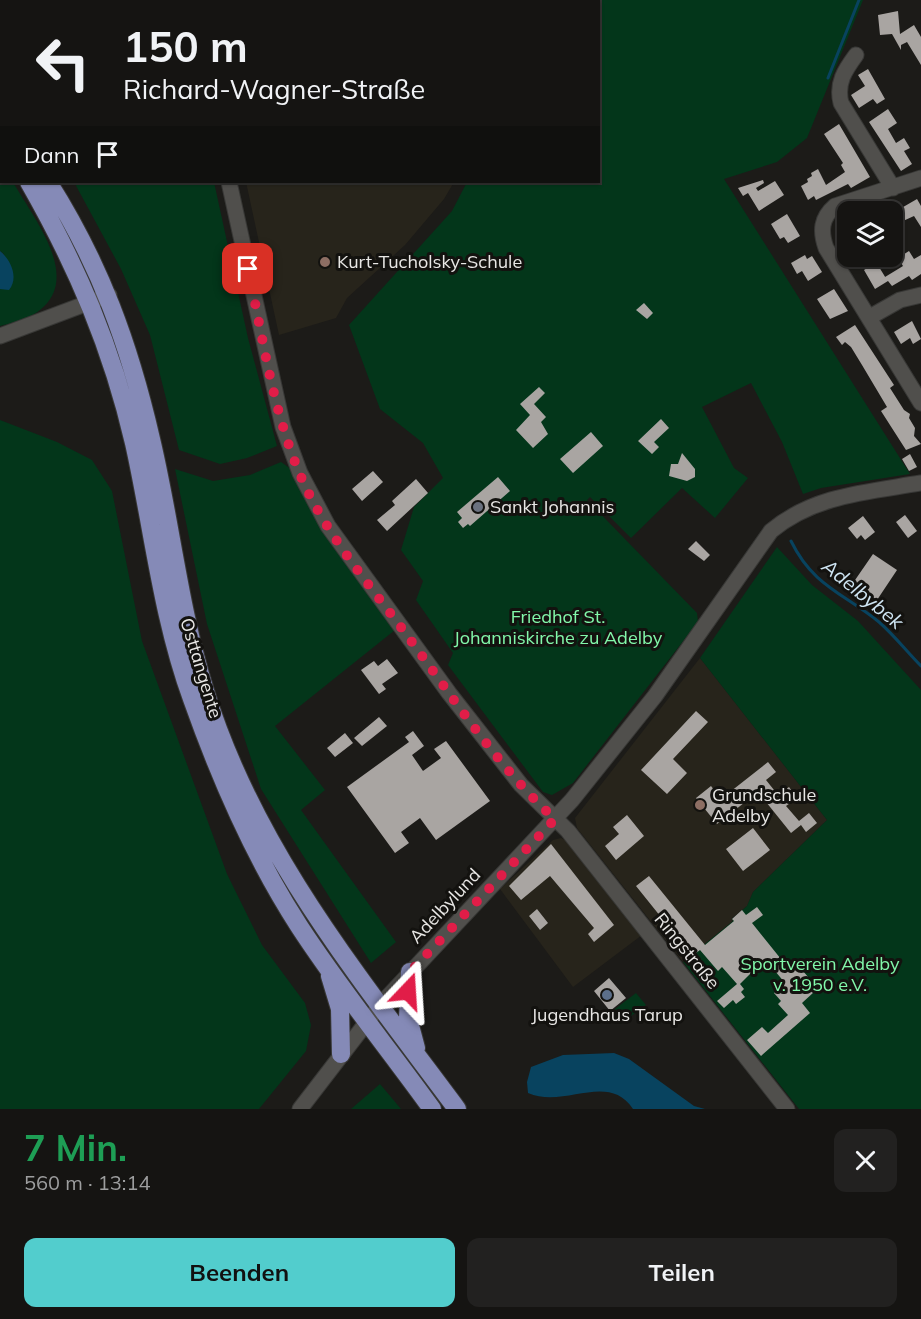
<!DOCTYPE html>
<html lang="de">
<meta charset="utf-8">
<style>
:root{--surface:#151412;--page:#222120;--text:#f1f3f6;--muted:#9d9e9f;--line:#343332;--accent:#52cdcd}
body{margin:0;font-family:Mulish,sans-serif;background:var(--page);color:var(--text);height:100vh;display:flex;flex-direction:column;font-size:22px;white-space:nowrap}
*{box-sizing:border-box;margin:0}
p{font-size:20px;color:var(--muted)}
.icon{flex:none;width:33px;height:33px;fill:none;stroke:currentColor;stroke-width:2;stroke-linecap:round;stroke-linejoin:round}
.map{position:relative;height:1109px;overflow:hidden}
.sheet{display:flex;flex-direction:column;background:var(--surface);flex:1}
.sheet>*{flex:none}
.banner{position:absolute;left:0px;top:0px;width:600px;height:183px;box-shadow:0 2px 4px #0004,0 0 0 2px var(--line);background:#151412;color:var(--text);overflow:hidden}
.buttons{position:absolute;left:837px;top:201px;display:grid;gap:12px}
.buttons a{display:grid;place-items:center;width:66px;height:66px;border-radius:12px;background:var(--surface);box-shadow:0 2px 4px #0004,0 0 0 2px var(--line);font-size:30px}
.pin{position:absolute;display:grid;place-items:center;width:51px;height:51px;color:#fff;margin:-26px;border-radius:12px;box-shadow:0 3px 9px #0006}
.me{position:absolute;width:66px;margin:-33px;rotate:20deg;stroke-linejoin:round;filter:drop-shadow(0 0 4px #0008)}
.turn{display:flex;align-items:center;gap:21px;height:126px;padding:0 24px;font-size:27px}
.turn .icon{width:78px;height:78px;stroke-width:2.5}
.turn b{display:block;font-size:42px;line-height:51px}
.then{display:flex;align-items:center;height:57px;padding:0 24px;background:#0003;gap:12px;font-size:22px}
.round{display:grid;place-items:center;flex:none;width:63px;height:63px;border-radius:12px;background:var(--page)}
.head{display:flex;align-items:center;justify-content:space-between;height:102px;padding:0 24px}
h1{font-size:36px;font-weight:700;line-height:45px;color:#1e9e55}
.action{display:flex;gap:12px;margin-top:auto;padding:12px 24px}
.action a{flex:1;height:69px;border-radius:12px;background:var(--accent);color:#111;font-size:24px;font-weight:700;line-height:69px;text-align:center}
.action a+a{background:var(--page);color:var(--text)}
.map>svg:first-child{display:block}
.built{fill:#27241b}
.green{fill:#03361a}
.water{fill:#08435f}
.lines{fill:none;stroke-linecap:round;stroke-linejoin:round}
.stream{stroke:#08435f;stroke-width:3}
.building{fill:#a9a5a2}
.minor-casing{stroke:#383836;stroke-width:17}
.major-casing{stroke:#383836;stroke-width:20}
.minor{stroke:#504f4c;stroke-width:15}
.major{stroke:#858ab7;stroke-width:18}
.route{stroke:#e11d48;stroke-width:10;stroke-dasharray:0 18}
.education-dot{fill:#8d6e63;stroke:#13120f;stroke-width:2}
.worship-dot{fill:#6b7280;stroke:#13120f;stroke-width:2}
.service-dot{fill:#5c6f8a;stroke:#13120f;stroke-width:2}
.labels{text-anchor:middle;stroke-width:6;stroke-linejoin:round;paint-order:stroke}
.poi-label{font-size:18px;fill:#e8e7e5;stroke:#13120f;text-anchor:start}
.park-label{font-size:18px;fill:#82f8aa;stroke:#13120f}
.street-label{font-size:18px;fill:#e8e7e5;stroke:#13120f}
.water-label{font-size:20px;font-style:italic;fill:#cee4f2;stroke:#13120f}
</style>
<div class="map">
<svg width="921" height="1109" viewBox="0 0 921 1109">
<rect width="100%" height="100%" fill="#1c1b18"/>
<path class="built" d="M207,0H566L564,2Z
M246,182H454L444,199L405,245L347,298L336,318L279,335Z
M700,658L827,820L753,892L747,906L732,918L733,921L683,962L577,828L575,818Z
M561,838L569,842L642,935L573,987L500,889L553,840Z"/>
<path class="green" d="M585,0H863L807,138L777,162L724,179L910,474L821,488L803,494L782,442L751,383L702,407L734,468L748,478L715,518L682,488L631,538L590,497L587,500L697,613L698,622L573,783L552,795L543,792L448,665L453,653L416,600L423,581L401,550L414,507L443,478L423,443L380,409L349,325L452,211L467,182H598V2L582,1Z
M0,157L2,182H13C35,221 88,284 31,316C22,321 10,323 0,326V289L4,254L0,251Z
M74,182H214L248,338L277,446L247,458L220,464L179,450L150,335L121,269Z
M0,420L57,442L92,460L112,491L142,641L227,874L262,945L305,1003L311,1025L306,1051L259,1109H0Z
M281,462L291,469L331,544L395,630L275,726L325,790L301,810L396,942L371,963L261,789L207,624L175,469L213,481L250,475Z
M777,547L812,585L858,621L921,690V1109H799L683,962L733,921L732,919L747,906L753,892L827,820L700,658Z
M636,993L646,1005L620,1024L611,1012Z
M380,1084L401,1109H351Z"/>
<path class="water" d="M0,251C11,260 19,278 9,290L0,289Z
M614,1053L629,1059L694,1106L705,1109H633C608,1071 565,1109 528,1093L527,1082L531,1067L563,1055Z"/>
<g class="lines">
<path class="stream" d="M828,78L859,0
M791,541C813,586 843,593 879,622C894,635 907,652 921,666"/>
</g>
<path class="building" d="M898,11L900,34L914,25L921,37V65L907,42L901,45V50L892,34L880,35L878,15Z
M868,69L885,99L877,104L873,99L859,108L851,95L865,86L858,75Z
M888,109L897,123L888,129L896,143L904,138L910,148L904,151L912,164L901,171L869,122Z
M839,124L870,177L851,188L848,184L816,200L814,196L808,200L801,186L808,182L807,179L812,176L811,173L818,169L826,185L845,172L841,165L843,163L824,134Z
M763,180L764,183L756,188L758,191L775,181L784,195L759,211L748,193L743,196L738,188Z
M917,199L921,206V227L914,216L892,226V200L898,210Z
M787,214L800,236L788,243L784,237L780,239L771,224Z
M909,251L914,259L921,255V274L912,280L909,276L892,286L888,281L875,289L864,270L876,262L887,280L885,277L903,266L898,258Z
M805,255L807,259L812,256L822,272L808,281L802,271L797,274L791,263Z
M834,289L848,311L830,319L817,299Z
M644,303L653,313L647,319L636,310Z
M912,321L921,339L913,344L910,338L901,344L894,332Z
M855,325L894,385L890,388L904,410L910,414L909,418L915,428L914,436L921,444L906,450L881,411L887,407L862,365L851,347L845,342L842,345L836,337Z
M539,387L545,393L534,404L546,417L541,422L548,434L533,448L516,430L530,415L520,404Z
M661,419L669,428L654,442L659,447L652,454L638,441Z
M591,432L603,446L573,473L560,459Z
M682,453L695,469V477L687,481L669,476L671,464H678Z
M910,454L917,467L909,471L902,459Z
M373,471L383,482L362,501L352,489Z
M498,477L510,491L470,526L468,524L463,528L458,522L462,518L457,512Z
M416,479L428,493L387,531L377,520L395,505L392,501Z
M905,515L917,531L908,538L896,522Z
M863,516L875,532L865,540L861,535L857,539L848,528Z
M696,541L710,555L704,561L688,549Z
M873,554L897,570L877,600L853,583Z
M387,659L398,673L382,684L386,689L379,694L361,670L374,661L378,666Z
M696,711L708,722L673,759L687,773L667,794L641,770Z
M379,717L387,726L362,746L354,738Z
M413,731L424,746L412,755L423,771L441,758L434,749L446,741L490,801L436,840L420,818L401,832L409,843L395,853L347,787L409,742L405,737Z
M345,733L353,743L335,757L327,748Z
M768,762L776,772L766,780L778,795L789,787L797,798L786,806L799,821L809,813L817,823L806,832L801,825L791,833L758,792L717,824L696,798L711,786L721,799Z
M627,815L644,836L616,860L605,846L619,834L613,827Z
M753,828L770,850L743,871L726,849Z
M551,844L614,925L594,942L588,934L594,928L550,876L521,900L509,886Z
M649,876L705,945L734,921L732,919L742,910L746,915L757,907L763,915L752,923L789,969L796,963L809,978L805,982L814,992L802,1003L810,1013L761,1056L747,1040L762,1027L768,1033L788,1015L778,1004L781,1001L774,993L785,983L765,959L740,984L744,989L741,992L745,997L736,1004L733,1000L724,1008L717,1001L737,984L722,967L718,971L700,950L696,953L680,934L677,937L636,886Z
M537,909L548,923L540,930L529,916Z
M609,978L626,998L610,1011L594,991Z"/>
<g class="lines">
<g class="minor-casing">
<path id="minor" d="M189,0V2
M856,55C845,70 836,83 841,103L893,188
M921,178L835,206C821,218 820,231 826,248L921,403
M229,182L283,427L300,473L328,526L449,693L521,785L568,831L787,1109
M870,317L900,300L921,295
M0,336L109,295
M300,1109L380,1005L572,800L655,696L771,531C814,495 868,492 921,483"/>
</g>
<g class="major-casing">
<path id="major" d="M0,114L2,116
M0,138L2,140
M29,182C77,266 112,348 134,443C153,528 162,617 192,699C220,778 253,855 299,926C340,989 388,1048 432,1109
M48,182C100,264 129,344 151,439C171,523 179,608 205,691C254,850 359,977 457,1109
M410,972L408,1018L416,1048
M330,976L340,1009L341,1054"/>
</g>
<use href="#minor" class="minor"/>
<use href="#major" class="major"/>
</g>
<g class="lines">
<path class="route" d="M248,269C263,337 272,407 299,472C324,533 370,585 409,638C452,696 501,771 555,819L410,972L408,991"/>
</g>
<g class="education-dot">
<circle cx="325" cy="262" r="6"/>
<circle cx="700" cy="805" r="6"/>
</g>
<circle class="worship-dot" cx="478" cy="507" r="6"/>
<circle class="service-dot" cx="607" cy="995" r="6"/>
<g class="labels">
<g class="poi-label">
<text x="337" y="268">Kurt-Tucholsky-Schule</text>
<text x="490" y="513">Sankt Johannis</text>
<text x="712" y="801">Grundschule<tspan x="712" dy="21">Adelby</tspan></text>
<text x="607" y="1021" text-anchor="middle">Jugendhaus Tarup</text>
</g>
<g class="park-label">
<text x="558" y="623">Friedhof St.<tspan x="558" dy="21">Johanniskirche zu Adelby</tspan></text>
<text x="820" y="970">Sportverein Adelby<tspan x="820" dy="21">v. 1950 e.V.</tspan></text>
</g>
<g class="street-label">
<text transform="translate(201 668) rotate(73)" y="6">Osttangente</text>
<text transform="translate(445 906) rotate(-47)" y="6">Adelbylund</text>
<text transform="translate(687 951) rotate(51)" y="6">Ringstraße</text>
</g>
<g class="water-label">
<text transform="translate(863 594) rotate(39)" y="7">Adelbybek</text>
</g>
</g>
</svg>
<div class="buttons">
<a><svg class="icon" aria-label="layers" viewBox="0 0 24 24"><path d="M12 4l9 5-9 5-9-5zM3 14l9 5 9-5"/></svg></a>
</div>
<div class="pin" style="left:248px;top:269px;background:#d93025"><svg class="icon" aria-label="arrive" viewBox="0 0 24 24"><path d="M6 21V4h12l-3 4 3 4H6"/></svg></div>
<svg class="me" style="left:408px;top:991px" viewBox="-20 -20 40 40"><path d="M0-17L14 15 0 8-14 15z" fill="#e11d48" stroke="#fff" stroke-width="4"/></svg>
<div class="banner">
<div class="turn"><svg class="icon" aria-label="left" viewBox="0 0 24 24"><path d="M17 20v-9H6M10 6l-5 5 5 5"/></svg><div><b>150 m</b>Richard-Wagner-Straße</div></div>
<div class="then">Dann<svg class="icon" aria-label="arrive" viewBox="0 0 24 24"><path d="M6 21V4h12l-3 4 3 4H6"/></svg></div>
</div>
</div>
<section class="sheet">
<div class="head"><div><h1>7 Min.</h1><p>560 m · 13:14</p></div><a class="round"><svg class="icon" aria-label="close" viewBox="0 0 24 24"><path d="M6 6l12 12M18 6L6 18"/></svg></a></div>
<div class="action"><a>Beenden</a><a>Teilen</a></div>
</section>
